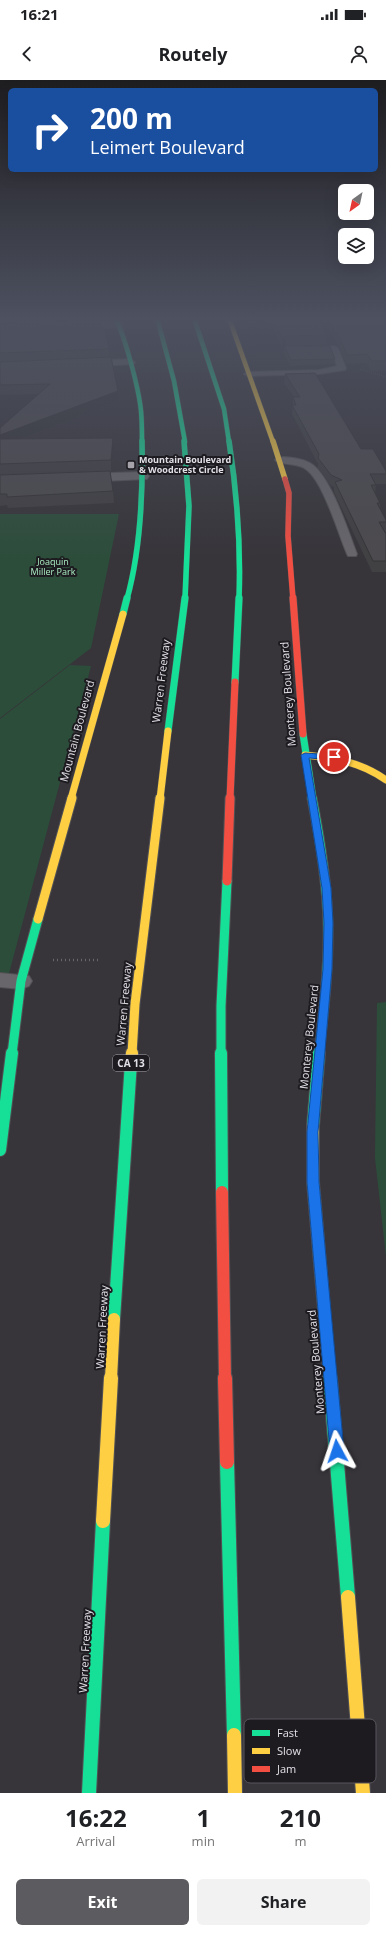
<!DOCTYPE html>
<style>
:root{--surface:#fff;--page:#f2f2f2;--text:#202124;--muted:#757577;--accent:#5c5c60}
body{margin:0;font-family:"Open Sans",sans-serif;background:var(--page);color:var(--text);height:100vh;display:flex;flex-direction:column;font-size:15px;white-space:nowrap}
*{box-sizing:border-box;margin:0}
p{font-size:13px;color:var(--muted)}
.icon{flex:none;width:22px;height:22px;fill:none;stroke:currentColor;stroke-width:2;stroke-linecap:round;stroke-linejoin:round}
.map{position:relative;height:1713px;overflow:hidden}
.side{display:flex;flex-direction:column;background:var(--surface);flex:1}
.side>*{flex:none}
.banner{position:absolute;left:8px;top:8px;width:370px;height:84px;border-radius:6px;box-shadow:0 4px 16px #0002;background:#1a4fa0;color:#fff;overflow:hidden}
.needle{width:26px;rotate:213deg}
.controls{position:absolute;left:338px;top:104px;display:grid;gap:8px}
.controls a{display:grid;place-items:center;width:36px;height:36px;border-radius:6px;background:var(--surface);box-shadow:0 4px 16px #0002;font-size:20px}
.pin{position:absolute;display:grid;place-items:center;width:34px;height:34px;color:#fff;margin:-17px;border:2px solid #fff;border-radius:50%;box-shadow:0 1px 4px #0007}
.me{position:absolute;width:44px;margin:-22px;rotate:355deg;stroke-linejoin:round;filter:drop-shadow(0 0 3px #0008)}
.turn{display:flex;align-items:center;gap:14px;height:84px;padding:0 16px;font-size:18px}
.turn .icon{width:52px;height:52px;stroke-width:2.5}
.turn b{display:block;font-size:28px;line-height:34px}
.eta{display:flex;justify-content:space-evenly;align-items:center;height:68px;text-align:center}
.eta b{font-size:24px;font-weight:700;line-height:28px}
.action{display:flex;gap:8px;margin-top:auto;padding:8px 16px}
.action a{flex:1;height:46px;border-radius:6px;background:var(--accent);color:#fff;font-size:16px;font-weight:700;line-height:46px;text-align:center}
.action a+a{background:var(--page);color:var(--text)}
.status{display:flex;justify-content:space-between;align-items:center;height:28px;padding:0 20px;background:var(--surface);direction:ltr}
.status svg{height:11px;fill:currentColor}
header{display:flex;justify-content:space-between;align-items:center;height:52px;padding:0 16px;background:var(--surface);font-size:18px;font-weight:700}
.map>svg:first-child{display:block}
.green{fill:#2d4d3b}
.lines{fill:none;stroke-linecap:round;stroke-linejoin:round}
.lane-casing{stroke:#525155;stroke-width:2}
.street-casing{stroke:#525155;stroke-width:2}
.fast-far5-casing{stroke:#525155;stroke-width:5.5}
.fast-far4-casing{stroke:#525155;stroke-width:6}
.fast-far3-casing{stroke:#525155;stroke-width:8}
.fast-far2-casing{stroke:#525155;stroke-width:11}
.fast-far1-casing{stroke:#525155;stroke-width:14}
.fast-casing{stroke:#525155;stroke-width:16}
.slow-far5-casing{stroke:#525155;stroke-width:5.5}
.slow-far4-casing{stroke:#525155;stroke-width:6}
.slow-far3-casing{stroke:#525155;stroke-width:8}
.slow-far2-casing{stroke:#525155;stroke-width:11}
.slow-far1-casing{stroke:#525155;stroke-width:14}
.slow-casing{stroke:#525155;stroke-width:16}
.jam-far4-casing{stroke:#525155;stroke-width:6}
.jam-far3-casing{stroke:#525155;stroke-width:8}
.jam-far2-casing{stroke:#525155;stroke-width:11}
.jam-far1-casing{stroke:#525155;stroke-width:14}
.jam-casing{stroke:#525155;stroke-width:16}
.path-far1{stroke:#67656a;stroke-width:1;stroke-dasharray:0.5 1.5;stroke-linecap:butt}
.path{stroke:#67656a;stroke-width:2.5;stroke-dasharray:1 3;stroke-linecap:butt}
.lane{fill:#68666b;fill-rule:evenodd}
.street{fill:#68666b;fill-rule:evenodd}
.fast-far5{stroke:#16e098;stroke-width:4.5}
.fast-far4{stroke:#16e098;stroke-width:5.5}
.fast-far3{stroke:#16e098;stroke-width:7}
.fast-far2{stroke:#16e098;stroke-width:9}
.fast-far1{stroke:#16e098;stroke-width:12}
.fast{stroke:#16e098;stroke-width:14}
.slow-far5{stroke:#ffcf43;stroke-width:4.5}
.slow-far4{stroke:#ffcf43;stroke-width:5.5}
.slow-far3{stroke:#ffcf43;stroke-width:7}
.slow-far2{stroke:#ffcf43;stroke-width:9}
.slow-far1{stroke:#ffcf43;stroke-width:12}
.slow{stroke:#ffcf43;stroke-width:14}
.jam-far4{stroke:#f24e42;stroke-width:5.5}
.jam-far3{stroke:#f24e42;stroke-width:7}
.jam-far2{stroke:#f24e42;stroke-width:9}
.jam-far1{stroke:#f24e42;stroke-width:12}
.jam{stroke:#f24e42;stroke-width:14}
.wall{fill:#414043}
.shaded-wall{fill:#353437}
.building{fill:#4c4a4e;stroke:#353437}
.route{fill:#1a73e8;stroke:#114b97}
.poi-dot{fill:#a6a4aa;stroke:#1d1b20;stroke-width:1.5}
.labels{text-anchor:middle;stroke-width:4;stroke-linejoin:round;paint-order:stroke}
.far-poi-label{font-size:9px;font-weight:bold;fill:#e2e0e7;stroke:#1d1b20;text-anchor:start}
.far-park-label{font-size:9px;fill:#acefc4;stroke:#1d1b20}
.shield{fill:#1d1b20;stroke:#a7a5ab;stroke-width:1}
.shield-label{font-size:10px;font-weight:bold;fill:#e2e0e7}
.street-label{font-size:11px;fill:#e2e0e7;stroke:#1d1b20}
.key{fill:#1d1b20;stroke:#58565c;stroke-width:1}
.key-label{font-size:11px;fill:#e2e0e7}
</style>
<div class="status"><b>16:21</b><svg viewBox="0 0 49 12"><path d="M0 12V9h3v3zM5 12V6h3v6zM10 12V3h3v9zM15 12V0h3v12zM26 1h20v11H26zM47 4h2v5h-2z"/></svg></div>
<header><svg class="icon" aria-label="back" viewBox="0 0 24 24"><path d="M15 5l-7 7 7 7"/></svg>Routely<svg class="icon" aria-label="person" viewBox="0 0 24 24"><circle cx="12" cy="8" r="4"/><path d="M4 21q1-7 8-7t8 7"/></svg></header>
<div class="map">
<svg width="386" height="1713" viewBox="0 0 386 1713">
<rect width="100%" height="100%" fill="#37353a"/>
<path class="green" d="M0,434H119L91,568L0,638Z
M70,585L91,586L7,901L0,900V639Z
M386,922V1177L375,1078L377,923Z"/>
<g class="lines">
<g class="lane-casing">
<path id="lane" d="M334,266L338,268L346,288L345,290L319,294L248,296L244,294L248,292L319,290L337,286L331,270L309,271L305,269L309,267Z
M284,377C294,378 305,379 313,385C332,400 348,451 357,474L356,476H348L347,474C338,453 324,404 307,390C298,382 281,386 275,380L277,378Z"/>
</g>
<g class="street-casing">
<path id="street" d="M119,242L122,243L124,245L122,247L72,250L67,247L72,244Z
M130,279L135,282L134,284L82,287L77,284L82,281Z
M143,392L149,396L147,399L80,402L74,398L80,394Z
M0,893L29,896L32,901L29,906L21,909L0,907Z"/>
</g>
<g class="fast-far5-casing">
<path id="fast-far5" d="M115,238C125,255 139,310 141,331C142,341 142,351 142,362
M157,238L174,301L185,362
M194,238L224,329L229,362"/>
</g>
<g class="fast-far4-casing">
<path id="fast-far4" d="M184,361L189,426L185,519
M229,361C237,413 241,466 239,519
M127,519C140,472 143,410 142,361"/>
</g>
<g class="fast-far3-casing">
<path id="fast-far3" d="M123,534L127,518
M235,602L239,518
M168,651L185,518
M303,654L313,719"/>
</g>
<g class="fast-far2-casing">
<path id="fast-far2" d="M312,718C320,759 327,801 328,843C329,887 324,930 319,974
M12,974L21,901L38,839
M221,974V926L227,801"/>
</g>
<g class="fast-far1-casing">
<path id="fast-far1" d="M221,973L222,1112
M313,1046L319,973
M0,1070L12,973
M114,1239L131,982
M325,1241L330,1299"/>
</g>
<g class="fast-casing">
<path id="fast" d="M330,1298L348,1517
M227,1382L234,1655
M89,1713L103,1441"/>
</g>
<g class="slow-far5-casing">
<path id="slow-far5" d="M229,238L273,362"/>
</g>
<g class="slow-far4-casing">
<path id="slow-far4" d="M273,361L285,399"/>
</g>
<g class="slow-far3-casing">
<path id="slow-far3" d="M305,675C335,678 361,682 386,700
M71,719L123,534
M160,719L168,651"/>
</g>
<g class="slow-far2-casing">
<path id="slow-far2" d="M38,839L72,718
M132,974L135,924L160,718"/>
</g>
<g class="slow-far1-casing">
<path id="slow-far1" d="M131,982L132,973
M313,1046V1102L325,1241
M111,1299L114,1239"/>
</g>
<g class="slow-casing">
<path id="slow" d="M103,1441L111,1298
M348,1517L363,1713
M234,1655L235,1713"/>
</g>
<g class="jam-far4-casing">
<path id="jam-far4" d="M285,399L289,413L288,456L293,519"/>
</g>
<g class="jam-far3-casing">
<path id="jam-far3" d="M293,518L303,654
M230,719L235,602"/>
</g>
<g class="jam-far2-casing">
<path id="jam-far2" d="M227,801L230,718"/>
</g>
<g class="jam-far1-casing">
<path id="jam-far1" d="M222,1112L225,1299"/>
</g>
<g class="jam-casing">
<path id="jam" d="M225,1298L227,1382"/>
</g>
<path class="path-far1" d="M360,289L386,297"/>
<path class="path" d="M53,880H99"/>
<use href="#lane" class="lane"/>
<use href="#street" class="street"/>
<use href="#fast-far5" class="fast-far5"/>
<use href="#fast-far4" class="fast-far4"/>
<use href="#fast-far3" class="fast-far3"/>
<use href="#fast-far2" class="fast-far2"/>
<use href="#fast-far1" class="fast-far1"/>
<use href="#fast" class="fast"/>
<use href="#slow-far5" class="slow-far5"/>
<use href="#slow-far4" class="slow-far4"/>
<use href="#slow-far3" class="slow-far3"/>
<use href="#slow-far2" class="slow-far2"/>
<use href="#slow-far1" class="slow-far1"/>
<use href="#slow" class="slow"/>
<use href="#jam-far4" class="jam-far4"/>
<use href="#jam-far3" class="jam-far3"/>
<use href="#jam-far2" class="jam-far2"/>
<use href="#jam-far1" class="jam-far1"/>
<use href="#jam" class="jam"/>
</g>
<path class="wall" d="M0,238H97V240L109,269V277L118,321L21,359L114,369L111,392H110L113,411L114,423L8,428L7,425L0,426V348L38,314L0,315Z
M271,238H316L327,255L326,265L286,266H285L335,279V284L290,286L284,272V266L282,267L270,243Z
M325,238L386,240V290L371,291L366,283L346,284L339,267L325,243Z
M285,294L361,369L386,391V404H375L376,405L375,414L380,423V428L386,440V452H385L386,454V492H372L334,412V407L330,405L318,388V384L292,334L293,317H294L284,303Z"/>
<path class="shaded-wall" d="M286,256V266L282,267V258Z
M118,311V321L0,367V355Z
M113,358L114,369L111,392V380Z"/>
<path class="building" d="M273,238H316L327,255L286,256L282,258Z
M327,238H384L386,240V281H372L367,274L347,275L340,258Z
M98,240L105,250L109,269L0,273V244Z
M284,266H330L335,279L291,280Z
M111,277L118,311L0,355V348L50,304L0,305V282Z
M315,293L361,369H373L386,391V394H370L376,405H371L380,423H377L386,440V442H379L386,454V481H373L335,402L342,400L331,395L318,378L319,374L292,325H296L293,317H300L285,294Z
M113,358L111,380L0,384V359Z
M110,391L113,411L7,417V414H0V395Z"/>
<linearGradient id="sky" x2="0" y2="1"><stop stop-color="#1e1d20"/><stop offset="0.5" stop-color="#4d5160"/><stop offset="1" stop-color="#4d5160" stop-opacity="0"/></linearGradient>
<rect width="386" height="478" fill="url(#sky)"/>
<path class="route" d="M305,673L334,675L338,677L334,680L309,678L331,808L333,843L332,889L318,1052L319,1102L344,1371L342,1376L337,1377L332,1376L330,1371L307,1102V1052L323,889L324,843L322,808L301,675Z"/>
<rect class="poi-dot" x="127" y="381" width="8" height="8" rx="2"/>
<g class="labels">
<g class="far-poi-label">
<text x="139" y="383">Mountain Boulevard<tspan x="139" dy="10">&amp; Woodcrest Circle</tspan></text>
</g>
<g class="far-park-label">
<text x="53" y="485">Joaquin<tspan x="53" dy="10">Miller Park</tspan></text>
</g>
<rect class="shield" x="113" y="975" width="36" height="16" rx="3"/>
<g class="shield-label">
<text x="131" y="987">CA 13</text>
</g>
<g class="street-label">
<text transform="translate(161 601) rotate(-83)" y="4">Warren Freeway</text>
<text transform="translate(288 614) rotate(-94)" y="4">Monterey Boulevard</text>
<text transform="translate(77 651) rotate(-75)" y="4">Mountain Boulevard</text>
<text transform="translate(124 924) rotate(-85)" y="4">Warren Freeway</text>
<text transform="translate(309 957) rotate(-84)" y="4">Monterey Boulevard</text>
<text transform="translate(102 1247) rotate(-87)" y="4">Warren Freeway</text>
<text transform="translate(316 1282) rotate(-95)" y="4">Monterey Boulevard</text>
<text transform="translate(85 1571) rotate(-87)" y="4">Warren Freeway</text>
</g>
</g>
<rect x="244" y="1639" width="132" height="64" rx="6" class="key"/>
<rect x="252" y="1650" width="18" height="6" fill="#16e098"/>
<rect x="252" y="1668" width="18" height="6" fill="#ffcf43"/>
<rect x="252" y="1686" width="18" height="6" fill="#f24e42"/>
<g class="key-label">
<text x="277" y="1657">Fast</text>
<text x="277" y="1675">Slow</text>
<text x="277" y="1693">Jam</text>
</g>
</svg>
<div class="controls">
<a><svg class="needle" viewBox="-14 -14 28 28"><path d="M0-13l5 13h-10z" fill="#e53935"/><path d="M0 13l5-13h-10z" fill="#757577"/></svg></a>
<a><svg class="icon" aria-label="layers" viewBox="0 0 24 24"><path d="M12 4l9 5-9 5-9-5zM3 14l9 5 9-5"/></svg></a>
</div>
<div class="pin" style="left:334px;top:677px;background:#d93025"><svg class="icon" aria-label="arrive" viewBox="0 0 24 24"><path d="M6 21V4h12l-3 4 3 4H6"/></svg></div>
<svg class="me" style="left:337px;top:1371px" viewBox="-20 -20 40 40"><path d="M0-17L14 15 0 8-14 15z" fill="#1a73e8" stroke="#fff" stroke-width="4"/></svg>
<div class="banner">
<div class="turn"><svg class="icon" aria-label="right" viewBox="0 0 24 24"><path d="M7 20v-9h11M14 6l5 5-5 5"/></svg><div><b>200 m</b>Leimert Boulevard</div></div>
</div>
</div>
<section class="side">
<div class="eta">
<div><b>16:22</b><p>Arrival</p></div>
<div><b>1</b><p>min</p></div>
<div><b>210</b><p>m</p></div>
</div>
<div class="action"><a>Exit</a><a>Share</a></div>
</section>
